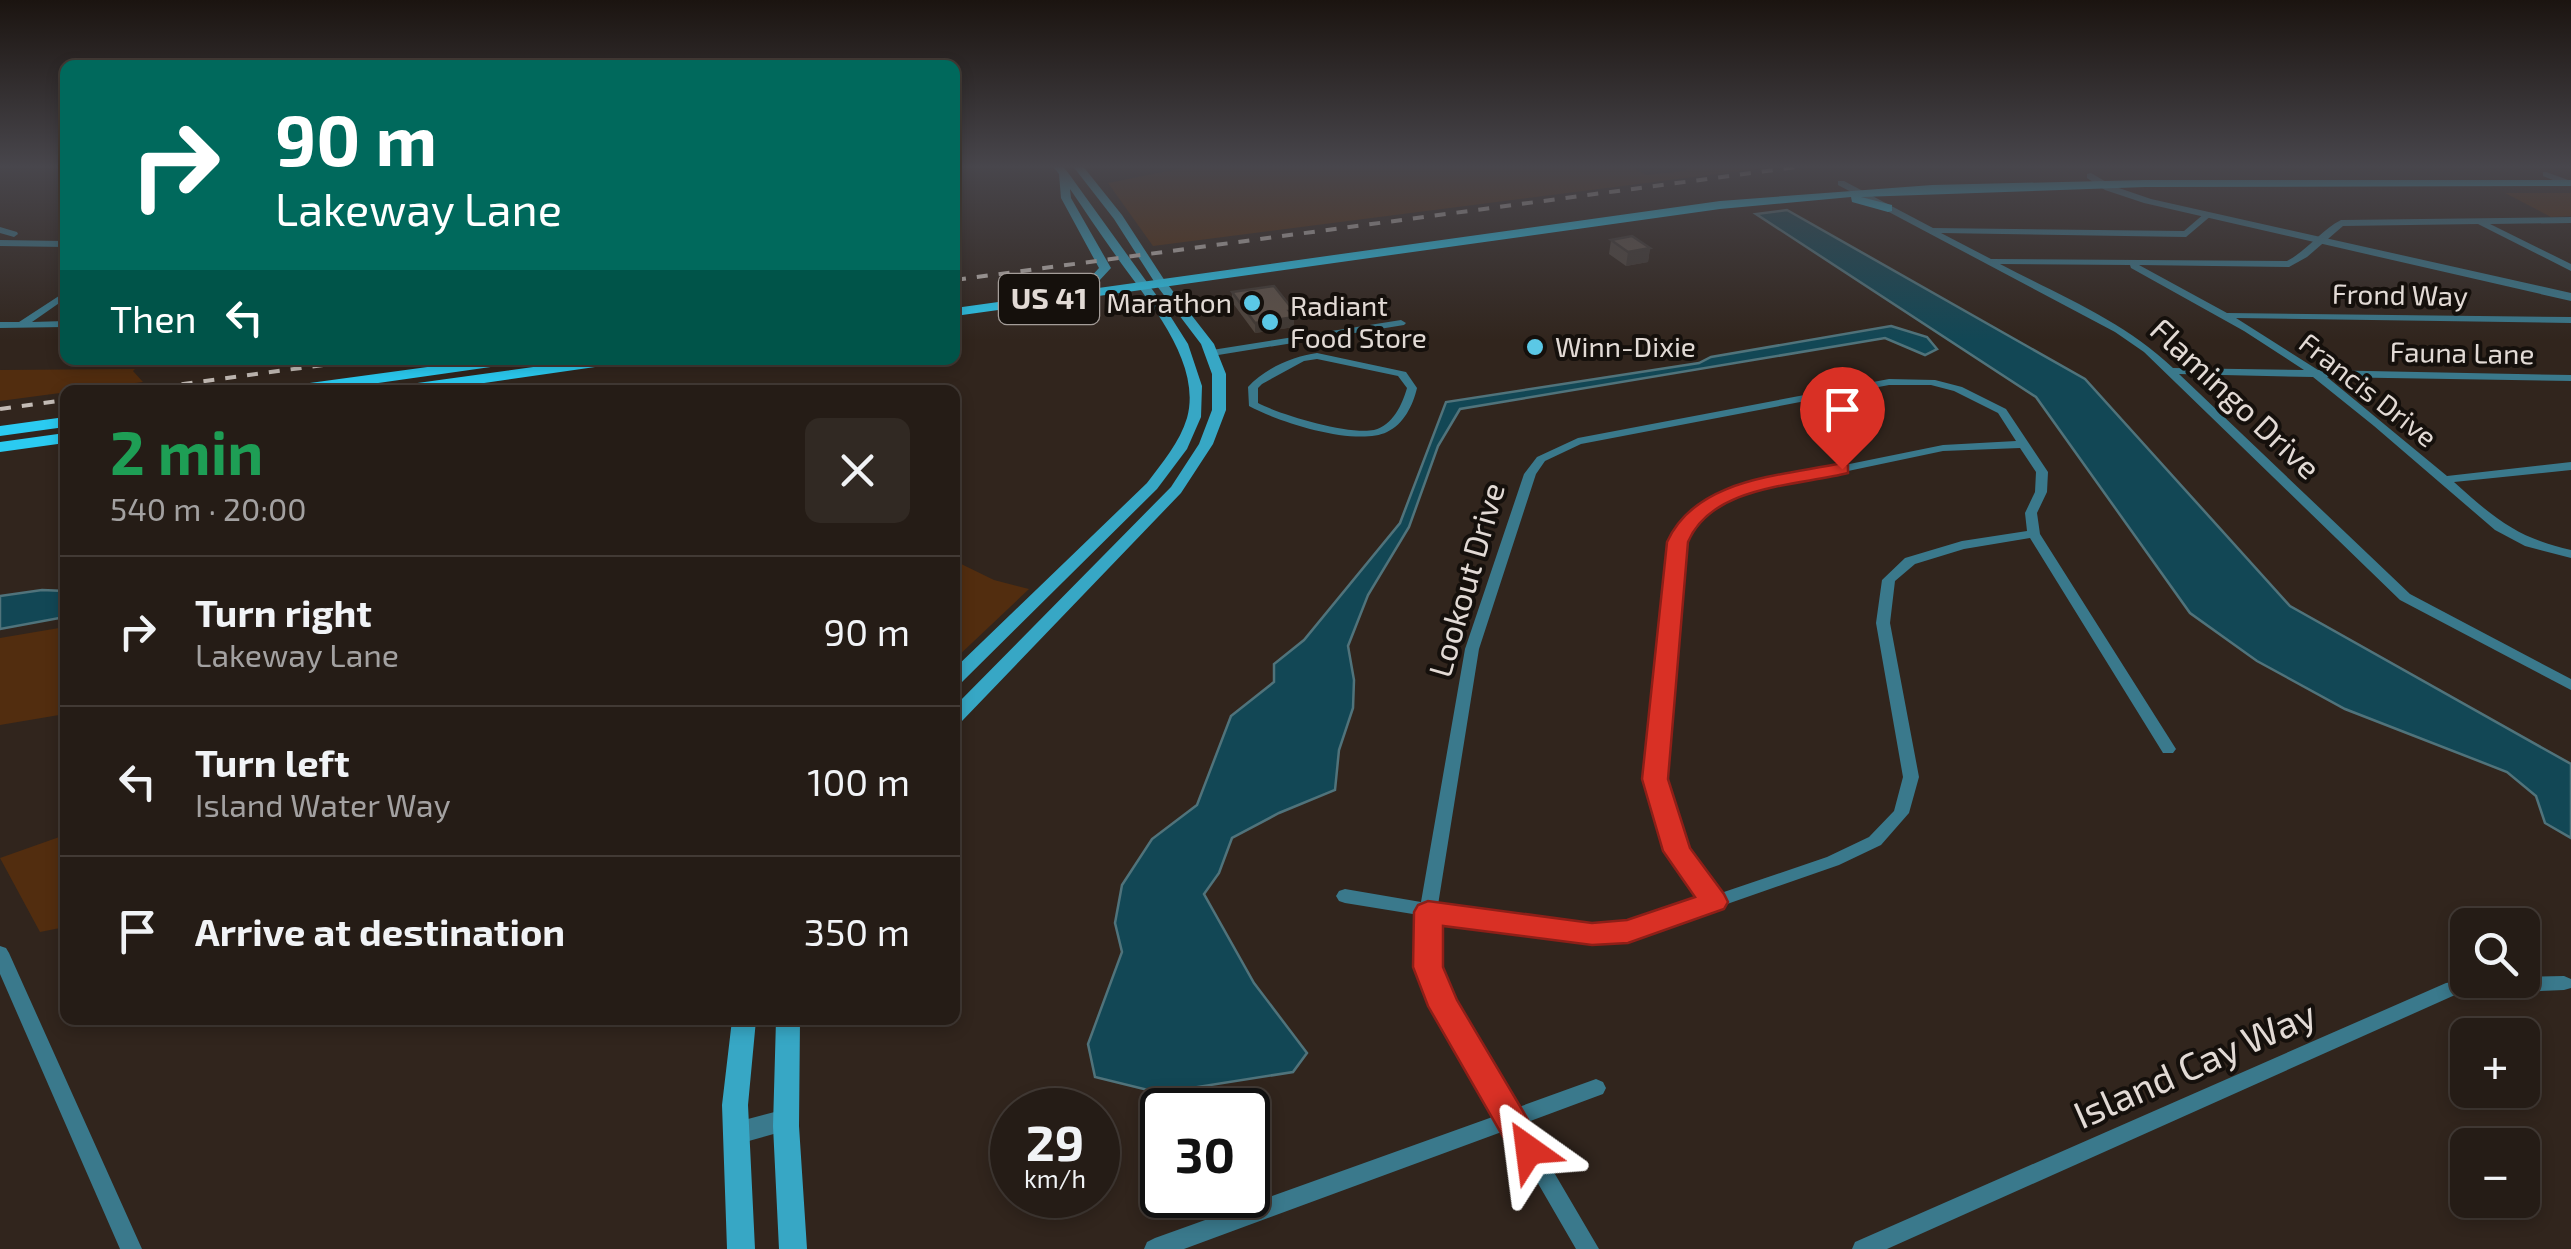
<!DOCTYPE html>
<meta charset="utf-8">
<style>
:root{--surface:#251c16;--page:#312923;--text:#f1f3f6;--muted:#a3a1a1;--line:#423a35}
body{margin:0;font-family:"Exo 2",sans-serif;background:var(--page);color:var(--text);height:100vh;display:flex;flex-direction:column;font-size:38px;white-space:nowrap}
*{box-sizing:border-box;margin:0}
p{font-size:32px;color:var(--muted)}
.icon{flex:none;width:55px;height:55px;fill:none;stroke:currentColor;stroke-width:2;stroke-linecap:round;stroke-linejoin:round}
.map{position:relative;flex:1;overflow:hidden}
.sheet{position:absolute;left:60px;top:385px;width:900px;height:640px;display:flex;flex-direction:column;background:var(--surface);border-radius:15px;box-shadow:0 5px 15px #0003,0 0 0 2px var(--line)}
.sheet>*{flex:none}
.banner{position:absolute;left:60px;top:60px;width:900px;height:305px;border-radius:15px;box-shadow:0 5px 15px #0003,0 0 0 2px var(--line);background:#00695c;color:#fff;overflow:hidden}
.controls{position:absolute;left:2450px;top:908px;display:grid;gap:20px}
.controls a{display:grid;place-items:center;width:90px;height:90px;border-radius:15px;background:var(--surface);box-shadow:0 5px 15px #0003,0 0 0 2px var(--line);font-size:50px}
.speed{position:absolute;left:990px;top:1088px;display:flex;gap:20px;font-size:50px;font-weight:700;text-align:center}
.speed>*{display:grid;place-content:center;width:130px;height:130px;border-radius:50%;background:var(--surface);box-shadow:0 5px 15px #0003,0 0 0 2px var(--line);line-height:1}
.speed small{font-size:25px;font-weight:400}
.speed .limit{border:5px solid #111;border-radius:15px;background:#fff;color:#111}
.pin{position:absolute;display:grid;place-items:center;width:85px;height:85px;color:#fff;margin:-102px -42px;border-radius:50% 50% 50% 0;rotate:-45deg;box-shadow:0 0 10px #0007}
.pin .icon{rotate:45deg}
.me{position:absolute;width:110px;margin:-55px;rotate:329deg;stroke-linejoin:round;filter:drop-shadow(0 0 8px #0008)}
.turn{display:flex;align-items:center;gap:35px;height:210px;padding:0 50px;font-size:45px}
.turn .icon{width:130px;height:130px;stroke-width:2.5}
.turn b{display:block;font-size:70px;line-height:85px}
.then{display:flex;align-items:center;height:95px;padding:0 50px;background:#0003;gap:20px;font-size:38px}
.round{display:grid;place-items:center;flex:none;width:105px;height:105px;border-radius:15px;background:var(--page)}
.overview{display:flex;align-items:center;justify-content:space-between;height:170px;padding:0 50px}
h1{font-size:60px;font-weight:700;line-height:75px;color:#1e9e55}
ul{padding:0;list-style:none}
li{display:flex;align-items:center;gap:30px;height:150px;padding:0 50px;border-top:2px solid var(--line)}
li div{flex:1}
li b{display:block;font-size:38px}
li em{font-style:normal}
.map>svg:first-child{display:block}
.green{fill:#522d0f}
.water{fill:#124755;stroke:#50737b;stroke-width:2.5}
.lines{fill:none;stroke-linecap:round;stroke-linejoin:round}
.minor{fill:#3a798c;fill-rule:evenodd}
.tertiary{fill:#3a798c;fill-rule:evenodd}
.secondary{fill:#37a7c5;fill-rule:evenodd}
.primary{fill:#2bcbf1;fill-rule:evenodd}
.rail{stroke:#c3bbb5;stroke-width:4;stroke-dasharray:11 11;stroke-linecap:butt}
.wall{fill:#4f453d}
.shaded-wall{fill:#403832}
.building{fill:#5c5047;stroke:#403832;stroke-width:2.5}
.route{fill:#d93025;stroke:#8d1f18;stroke-width:2.5}
.poi-dot{fill:#5bc8e6;stroke:#15100c;stroke-width:4}
.labels{text-anchor:middle;stroke-width:8;stroke-linejoin:round;paint-order:stroke}
.far-street-label{font-size:28px;fill:#e2dad5;stroke:#15100c}
.far-poi-label{font-size:28px;fill:#e2dad5;stroke:#15100c;text-anchor:start}
.shield{fill:#15100c;stroke:#a49d99;stroke-width:2.5}
.shield-label{font-size:30px;font-weight:bold;fill:#e2dad5}
.street-label{font-size:32px;fill:#e2dad5;stroke:#15100c}
.near-street-label{font-size:38px;fill:#e2dad5;stroke:#15100c}
</style>
<div class="map">
<svg width="2571" height="1249" viewBox="0 0 2571 1249">
<rect width="100%" height="100%" fill="#31251d"/>
<path class="green" d="M1198,165H1628L1646,175L1686,171L1689,165H1787L1153,246L1108,183Z
M2505,193H2571V216L2551,217Z
M135,369L133,371L143,382L0,401V370Z
M955,561L994,580L1029,589L955,659Z
M65,627V714L0,725V638Z
M65,835V927L40,932L0,858Z"/>
<path class="water" d="M1787,210L2085,379L2290,606L2571,764V838L2545,823L2536,796L2507,772L2345,709L2257,661L2190,613L2036,397L1756,214Z
M1891,326L1927,337L1937,349L1925,355L1885,338L1460,409L1438,446L1409,527L1368,595L1348,646L1354,680L1353,708L1339,750L1335,790L1279,813L1232,838L1219,873L1204,894L1254,983L1307,1053L1293,1072L1160,1093L1095,1077L1088,1044L1122,952L1115,923L1122,885L1152,839L1197,805L1231,716L1274,682V664L1304,640L1400,523L1446,402L1699,363L1711,357Z
M42,590L65,591V617L0,629V596Z"/>
<g class="lines">
<path class="minor" d="M2546,172L2571,181V184L2565,185L2543,176V172Z
M1838,181H1844L1933,228L2184,231L2205,213L2212,215L2186,237L1941,233L1991,259L2287,261C2308,250 2321,230 2341,220L2571,217V223L2490,224L2571,264V271L2478,224L2343,226L2307,257L2289,267L2139,265L2227,313L2571,317V323L2236,318L2318,370L2571,375V381L2327,377L2447,476L2571,462V470L2454,482C2494,518 2517,538 2571,550V558L2525,546L2495,530L2374,426L2313,377L2179,374L2410,594L2571,679V690L2400,600L2144,352L2115,332L1838,185ZM2000,264L2130,265L2131,268L2244,331L2304,370L2173,368C2124,321 2059,295 2000,264Z
M0,227L17,232L18,234L14,237L0,233Z
M0,240L65,241V247L0,246Z
M65,292V299L32,322L65,321V327L0,328V322H19Z
M1401,320L1406,323L1404,325L1212,356L1207,353L1212,350Z
M1317,353L1406,372L1417,388C1413,405 1404,424 1387,432C1356,447 1278,422 1249,406L1248,387C1264,369 1293,356 1317,353ZM1317,359L1398,376L1407,388C1402,405 1393,425 1374,430C1348,435 1281,415 1258,403V388L1262,384L1304,361Z
M1889,379L1935,380L1962,387L2006,409L2048,472L2047,492L2037,513L2040,534L2176,749L2173,753H2163L2030,538L1964,549L1915,564L1895,581L1890,623L1919,777L1909,813L1881,845L1839,865L1627,939L1549,938L1437,918V967L1452,1002L1516,1108L1596,1079L1603,1082L1606,1088L1603,1094L1525,1123L1599,1249H1576L1507,1130L1184,1249H1144L1147,1242L1155,1238L1498,1115L1437,1010L1419,967V915L1345,903L1339,901L1336,896L1339,891L1345,889L1421,902L1465,649L1524,474L1537,457L1578,438ZM1889,385H1931L1954,391L1998,413L2016,441L1943,445L1736,487C1707,500 1685,514 1671,542L1647,779L1669,851L1702,899L1627,925L1549,924L1438,905L1479,649L1536,474L1545,461L1581,444ZM2020,448L2036,472L2035,492L2025,513L2027,531L1962,541L1905,558L1882,580L1876,623L1903,777L1894,811L1869,837L1827,857L1718,894L1685,849L1663,779L1683,542L1693,526L1707,512L1743,493L1943,451Z
M0,946L6,948L9,953L142,1249H120L0,974Z
M2564,976L2571,979V988L2564,990L2455,995L1887,1249H1852L1855,1242L2446,983L2468,980H2522V977Z"/>
<path class="tertiary" d="M2091,173L2113,186L2151,199L2571,293V301L2144,203L2105,190L2087,178V174Z
M786,1109L795,1112L799,1120L795,1128L738,1144L729,1140L725,1132L729,1124Z"/>
<path class="secondary" d="M1052,165H1062L1069,174L1162,303L1188,344L1202,386L1201,417L1187,449L1157,489L962,682L955,684V668L1147,483C1162,463 1180,442 1187,418C1203,360 1144,297 1114,253C1099,232 1085,211 1070,189L1071,198L1111,268L1098,282L1088,280L1099,268L1061,198L1059,174Z
M1072,165H1082L1122,215L1165,281L1214,344L1226,374V410L1213,444L1181,493L962,721L955,723V706L1171,487L1199,444L1212,410V374L1201,344L1157,286L1114,219Z
M732,1020H756L748,1105L755,1249H727L722,1105Z
M776,1020H800L799,1126L807,1249H779L773,1126Z"/>
<path class="primary" d="M2145,180H2571V186L2145,187L1861,197L1892,205V211L1888,212L1852,202L1851,197L1720,209L955,316V308L1720,201L1932,185Z
M479,360H519L512,364L329,390H287L295,385Z
M584,360H623L616,364L436,390H395L403,385Z
M65,417V427L0,436V426Z
M65,433V443L0,452V442Z"/>
<path class="rail" d="M955,280L1811,165
M138,390L360,360
M0,409L65,400"/>
</g>
<path class="wall" d="M1611,240L1650,248L1648,262L1626,266L1609,254Z
M1232,292L1294,311V327L1255,333L1232,302Z"/>
<path class="shaded-wall" d="M1650,248L1648,262L1626,266L1628,252Z
M1289,311H1294V327L1255,333V323Z"/>
<path class="building" d="M1632,236L1650,248L1628,252L1611,240Z
M1274,286L1294,311H1289L1294,317L1255,323L1232,292Z"/>
<linearGradient id="sky" x2="0" y2="1"><stop stop-color="#1b1410"/><stop offset="0.49" stop-color="#48464c"/><stop offset="1" stop-color="#48464c" stop-opacity="0"/></linearGradient>
<rect width="2571" height="340" fill="url(#sky)"/>
<path class="route" d="M1842,463L1848,465V473C1797,486 1712,485 1688,542L1668,779L1690,848L1724,894L1728,902L1724,909L1628,943L1592,945L1443,926V967L1457,1000L1546,1150L1541,1161L1529,1166L1517,1161L1428,1006L1413,967L1414,912L1418,905L1428,901L1592,923L1627,920L1695,897L1663,851L1642,779L1667,542C1696,478 1781,476 1842,463Z"/>
<g class="poi-dot">
<circle cx="1252" cy="303" r="10"/>
<circle cx="1270" cy="322" r="10"/>
<circle cx="1535" cy="347" r="10"/>
</g>
<g class="labels">
<g class="far-street-label">
<text transform="translate(2400 295) rotate(1)" y="10">Frond Way</text>
<text transform="translate(2462 353) rotate(1)" y="10">Fauna Lane</text>
<text transform="translate(2368 390) rotate(38)" y="10">Francis Drive</text>
</g>
<g class="far-poi-label">
<text x="1232" y="313" text-anchor="end">Marathon</text>
<text x="1290" y="316">Radiant<tspan x="1290" dy="32">Food Store</tspan></text>
<text x="1555" y="357">Winn-Dixie</text>
</g>
<rect class="shield" x="999" y="274" width="100" height="50" rx="8"/>
<g class="shield-label">
<text x="1049" y="309">US 41</text>
</g>
<g class="street-label">
<text transform="translate(2235 399) rotate(43)" y="11">Flamingo Drive</text>
<text transform="translate(1467 580) rotate(-74)" y="11">Lookout Drive</text>
</g>
<g class="near-street-label">
<text transform="translate(2195 1065) rotate(-24)" y="13">Island Cay Way</text>
</g>
</g>
</svg>
<div class="controls">
<a><svg class="icon" aria-label="search" viewBox="0 0 24 24"><circle cx="10" cy="10" r="6"/><path d="M15 15l6 6"/></svg></a>
<a>+</a>
<a>−</a>
</div>
<div class="speed"><div>29<small>km/h</small></div><div class="limit">30</div></div>
<div class="pin" style="left:1842px;top:469px;background:#d93025"><svg class="icon" aria-label="arrive" viewBox="0 0 24 24"><path d="M6 21V4h12l-3 4 3 4H6"/></svg></div>
<svg class="me" style="left:1529px;top:1150px" viewBox="-20 -20 40 40"><path d="M0-17L14 15 0 8-14 15z" fill="#d93025" stroke="#fff" stroke-width="4"/></svg>
<div class="banner">
<div class="turn"><svg class="icon" aria-label="right" viewBox="0 0 24 24"><path d="M7 20v-9h11M14 6l5 5-5 5"/></svg><div><b>90 m</b>Lakeway Lane</div></div>
<div class="then">Then<svg class="icon" aria-label="left" viewBox="0 0 24 24"><path d="M17 20v-9H6M10 6l-5 5 5 5"/></svg></div>
</div>
<section class="sheet">
<div class="overview"><div><h1>2 min</h1><p>540 m · 20:00</p></div><a class="round"><svg class="icon" aria-label="close" viewBox="0 0 24 24"><path d="M6 6l12 12M18 6L6 18"/></svg></a></div>
<ul>
<li><svg class="icon" aria-label="right" viewBox="0 0 24 24"><path d="M7 20v-9h11M14 6l5 5-5 5"/></svg><div><b>Turn right</b><p>Lakeway Lane</p></div><em>90 m</em></li>
<li><svg class="icon" aria-label="left" viewBox="0 0 24 24"><path d="M17 20v-9H6M10 6l-5 5 5 5"/></svg><div><b>Turn left</b><p>Island Water Way</p></div><em>100 m</em></li>
<li><svg class="icon" aria-label="arrive" viewBox="0 0 24 24"><path d="M6 21V4h12l-3 4 3 4H6"/></svg><div><b>Arrive at destination</b></div><em>350 m</em></li>
</ul>
</section>
</div>
